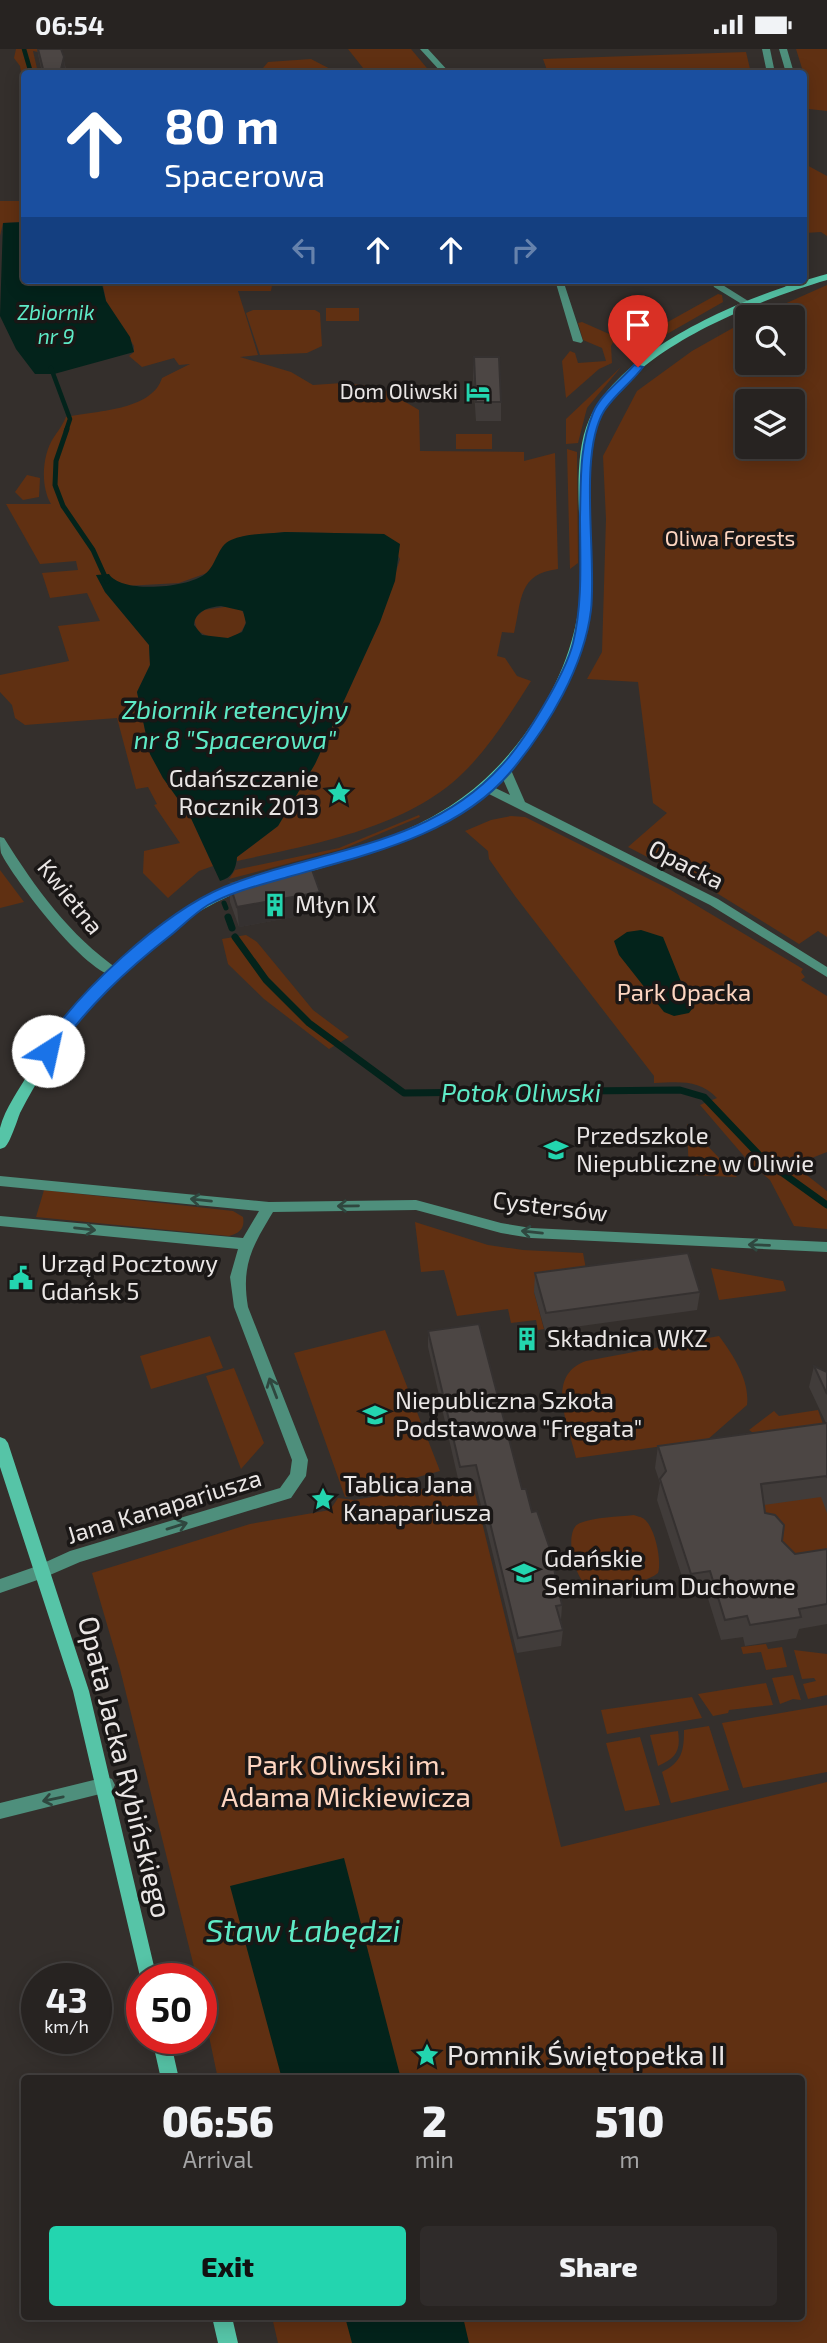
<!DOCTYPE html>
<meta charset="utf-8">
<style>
:root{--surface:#272321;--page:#2f2b2a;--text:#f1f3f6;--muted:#a4a4a5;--line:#43403f;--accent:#23d5af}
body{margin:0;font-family:"Exo 2",sans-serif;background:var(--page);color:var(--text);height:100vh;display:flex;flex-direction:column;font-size:26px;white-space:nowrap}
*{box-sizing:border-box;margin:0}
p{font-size:23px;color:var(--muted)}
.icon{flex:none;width:38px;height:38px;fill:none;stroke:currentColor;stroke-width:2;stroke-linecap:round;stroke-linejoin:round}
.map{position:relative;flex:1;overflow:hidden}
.side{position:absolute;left:21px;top:2026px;width:784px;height:245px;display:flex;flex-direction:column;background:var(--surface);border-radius:7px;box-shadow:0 4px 18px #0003,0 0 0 2px var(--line)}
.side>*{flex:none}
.guide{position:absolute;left:21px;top:21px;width:786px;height:214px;border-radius:7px;box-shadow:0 4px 18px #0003,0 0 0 2px var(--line);background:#1a4fa0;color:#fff;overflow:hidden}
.tools{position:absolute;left:735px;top:256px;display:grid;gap:14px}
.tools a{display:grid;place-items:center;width:70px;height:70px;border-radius:7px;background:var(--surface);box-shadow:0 4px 18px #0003,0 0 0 2px var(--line);font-size:35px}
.speed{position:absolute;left:21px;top:1914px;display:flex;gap:14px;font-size:35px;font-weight:700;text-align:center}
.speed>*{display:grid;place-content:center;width:91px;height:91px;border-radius:50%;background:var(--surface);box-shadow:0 4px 18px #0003,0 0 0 2px var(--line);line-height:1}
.speed small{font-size:18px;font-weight:400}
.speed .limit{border:10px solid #d22;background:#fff;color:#111}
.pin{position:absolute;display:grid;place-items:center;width:60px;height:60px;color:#fff;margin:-72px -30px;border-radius:50% 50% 50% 0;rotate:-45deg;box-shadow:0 0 7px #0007}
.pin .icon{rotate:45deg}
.me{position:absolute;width:77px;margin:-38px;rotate:35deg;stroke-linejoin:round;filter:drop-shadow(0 0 5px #0008)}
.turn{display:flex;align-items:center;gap:24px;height:147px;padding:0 28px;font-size:32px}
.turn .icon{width:91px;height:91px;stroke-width:2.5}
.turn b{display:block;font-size:49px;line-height:60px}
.lanes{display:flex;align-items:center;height:66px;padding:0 28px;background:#0003;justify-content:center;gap:35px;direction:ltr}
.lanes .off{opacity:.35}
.eta{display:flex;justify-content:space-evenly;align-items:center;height:119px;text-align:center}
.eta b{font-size:42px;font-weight:800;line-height:49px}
.primary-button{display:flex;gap:14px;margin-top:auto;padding:14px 28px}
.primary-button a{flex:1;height:80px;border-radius:7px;background:var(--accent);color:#111;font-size:28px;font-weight:800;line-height:80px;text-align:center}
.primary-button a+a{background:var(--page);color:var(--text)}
.status{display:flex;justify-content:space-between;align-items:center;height:49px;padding:0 35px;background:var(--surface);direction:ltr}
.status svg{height:19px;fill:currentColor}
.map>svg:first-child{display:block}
.green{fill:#603012;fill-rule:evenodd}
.water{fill:#03231b;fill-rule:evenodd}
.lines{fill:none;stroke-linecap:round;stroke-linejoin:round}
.stream-far2{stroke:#03231b;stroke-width:4.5}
.stream-far1{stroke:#03231b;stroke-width:5}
.stream{stroke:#03231b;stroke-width:7}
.minor{fill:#4e8f7c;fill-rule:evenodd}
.tertiary{fill:#4e8f7c;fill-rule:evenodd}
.secondary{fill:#56c4a7;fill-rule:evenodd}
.wall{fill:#413c3a}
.shaded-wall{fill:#353130}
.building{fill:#4c4644;stroke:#353130;stroke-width:2}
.oneway{stroke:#2f473f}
.route{fill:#1a73e8;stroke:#114b97;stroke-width:2}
.labels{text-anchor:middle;stroke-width:7;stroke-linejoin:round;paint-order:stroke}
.far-water-label{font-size:21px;font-style:italic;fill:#5eeac6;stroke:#1a1716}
.far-poi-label{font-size:21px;fill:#eae6e5;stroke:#1a1716;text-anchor:end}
.far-park-label{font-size:21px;fill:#fed6c1;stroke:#1a1716}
.poi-label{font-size:24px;fill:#eae6e5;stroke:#1a1716;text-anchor:start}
.street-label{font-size:24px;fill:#eae6e5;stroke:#1a1716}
.park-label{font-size:24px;fill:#fed6c1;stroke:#1a1716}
.water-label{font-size:26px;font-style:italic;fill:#5eeac6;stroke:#1a1716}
.near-park-label{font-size:28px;fill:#fed6c1;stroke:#1a1716}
.near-street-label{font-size:28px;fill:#eae6e5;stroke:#1a1716}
.near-poi-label{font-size:28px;fill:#eae6e5;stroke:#1a1716;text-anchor:start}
.near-water-label{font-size:32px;font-style:italic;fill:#5eeac6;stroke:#1a1716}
</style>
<div class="status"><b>06:54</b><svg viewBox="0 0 49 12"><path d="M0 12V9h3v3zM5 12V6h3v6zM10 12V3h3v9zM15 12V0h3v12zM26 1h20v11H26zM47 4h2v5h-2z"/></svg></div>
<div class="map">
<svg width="827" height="2294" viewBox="0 0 827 2294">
<rect width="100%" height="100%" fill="#342f2c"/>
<path class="green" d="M16,0H42L43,4L33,2L38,24H24V39L20,17L14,9Z
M348,0H411L431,24H367Z
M796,0H827V62L809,60L806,32Z
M746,3L751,24H548L543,10Z
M311,10L338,24H259L268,13Z
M803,114L827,127V187L821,183L805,184L803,180Z
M0,152H24V173L3,174L0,187Z
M102,231H273L271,242H238L258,306L240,308L291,323L313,336L342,334L380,338L419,361L420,402L524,403V412L555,404L558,520C518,525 522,550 514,584L502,583L497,607L505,609L517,627L531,632C512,662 493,693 468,719C411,779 314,795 237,812V808L278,777L315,715L380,573L400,510L384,485L285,483L244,487L207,524L179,534L125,537L110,528L96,526L105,543L149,596L150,616L137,643L150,705L163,729L190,767L213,817L199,822L168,849L143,824L144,802L180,794L154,756L157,755L148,738L136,740L117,669L25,676L15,669L12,656L0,643V626L69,612L58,577L100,572L87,544L50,549L42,524L78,521L76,512L40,515L6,455H51C41,438 42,411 51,393C56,384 62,378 66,368C93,362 152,362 162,329L190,315L179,316L174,309L142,318L129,307L134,303V297L106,252Z
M827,236V888L818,882L799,895L715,843L628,798L667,764L653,754L638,633L587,630L602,603L606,470L603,407L637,342L692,302L747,271V313H793V268H755ZM747,352H793V397H747Z
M718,245L722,246L723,253L632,305L631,298L639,289Z
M326,259H359V272H326Z
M253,261H315L320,264L322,297L307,304L260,306L246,264Z
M582,273L616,288L611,297L612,314L599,320L566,349L562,312L570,302L575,304L578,314L606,312L602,299L583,291L578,274Z
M621,318L587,359L578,394L566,395V370Z
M456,385H492V400H456Z
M567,400L577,403L578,514L570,520Z
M27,426L40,429L39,448L23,451L15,443Z
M231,557L240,559L246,568C246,594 213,594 197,581L194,570L204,561Z
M419,766L420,768L343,800L229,830L235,821L339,799Z
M511,767L525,768L669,840L803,920L801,923L805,928L801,931L827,947V1103L794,1116L827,1142V1180L794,1177L770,1131L749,1113L700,1056L717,1049C699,1030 679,1033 654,1034V1027L515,847L489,810L488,802L465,782L491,771Z
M0,821L24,853L0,859Z
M246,886L257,893L313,961L349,988L329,1000L264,950L228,915L222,890Z
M687,1075L737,1128L689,1126Z
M44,1141L233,1162L243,1168C245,1179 240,1184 229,1187L36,1168Z
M415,1173L488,1196L523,1201L583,1204L589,1236L534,1243L544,1280L538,1281L536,1271L511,1274L508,1260L457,1267L444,1221L421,1223Z
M711,1219L783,1232L786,1242L719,1251Z
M385,1281L440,1422L345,1448L294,1304Z
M210,1287L223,1319L151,1340L140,1307Z
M719,1287C733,1306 750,1331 747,1356L707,1391L576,1409C569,1377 544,1327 586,1312Z
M234,1319L264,1394L241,1420L206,1327Z
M818,1361L827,1386L766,1393L749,1381L774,1362L779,1367Z
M472,1432L561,1798L827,1733V2294H278L272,2268H802V2030H218L201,1949V1930H197L120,1620L92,1524L250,1475L330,1461L338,1449L354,1451Z
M822,1447L827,1462V1520L816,1522L738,1458Z
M634,1466C636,1467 642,1468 644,1470C655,1478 662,1512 658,1524C647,1534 599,1543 586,1535C574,1528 563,1480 580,1474C596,1468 617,1468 634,1466Z
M766,1595L768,1600L782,1598L787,1618L766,1621L761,1603L743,1605L741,1598Z
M794,1601L827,1605V1646L808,1650L803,1635L816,1632L814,1629L802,1630Z
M793,1626L801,1651L793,1650L780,1655L772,1629Z
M766,1634L773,1656L729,1661L728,1664L713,1667L698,1645Z
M692,1648L702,1669L607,1685L601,1661Z
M827,1656V1723L743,1739L722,1674Z
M709,1677L729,1741L671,1754L662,1723C682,1713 684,1702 684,1681Z
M678,1682C681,1702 676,1709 658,1717L650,1686Z
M640,1688L660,1756L625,1762L606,1694Z"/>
<path class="water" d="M24,173V231H101L106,252L130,288L134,303L54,325H35L16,300L0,267L3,174Z
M285,483L384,485L400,495L395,532L380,573L315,715L278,777L237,808C236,820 232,829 220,832L190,767L163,729L150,705L137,643L150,616L149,596L105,543L96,526L109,525C121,545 188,539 205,525C217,516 217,497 231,491C247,484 268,485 285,483ZM221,557L243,562L246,574L242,583L228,589L202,586L194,576C195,562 209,558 221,557Z
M641,881L663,888L692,960L689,964L674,967L664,963L619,906L614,892L627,883Z
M344,1809L401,2030H282L230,1837Z
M345,2268H463L469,2294H352Z"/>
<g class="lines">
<path class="stream-far2" d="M24,0L31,24
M51,319L70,370L66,382"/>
<path class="stream-far1" d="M67,380L56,412L55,436L63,457L93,501L107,532
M224,854L226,859"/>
<path class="stream" d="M228,868L232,879
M235,888L266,931L309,974L404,1044L680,1041L704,1048L763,1110L827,1156"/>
<path class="minor" d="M420,0H428L450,24H442Z
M762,0H770L775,24H767Z
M779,0H787L794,24H786Z
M555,231H563L583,292L581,294L573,292Z
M711,231H719L721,235L753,255L745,257L714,238Z
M776,231H786L796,238L789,240Z
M0,788L4,789C36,840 69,886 119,921L120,924L119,927C91,933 13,829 1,804C0,799 0,794 0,788Z
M0,1127L269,1153L416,1151L501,1174L531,1179L827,1193V1203L531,1189L501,1184L416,1161L273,1163C252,1198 241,1216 248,1258L308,1411L306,1427L291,1449L80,1513L43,1529L37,1527L35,1522L37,1517L70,1502L280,1439L290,1425L292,1411L234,1258L230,1228L238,1200L0,1177V1167L243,1189L259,1162L0,1137Z
M106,1728L112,1730L115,1736L112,1742L0,1770V1754Z"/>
<path class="tertiary" d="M505,717L511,721L525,753L718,850L827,918V928L710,856L483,742L481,739L487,735L510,746L499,721Z
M43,1515L49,1517L51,1522L49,1527L0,1544V1530Z"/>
<path class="secondary" d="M827,225V231C758,251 629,301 599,372C580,415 593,487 591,534C589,581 575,624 551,664C537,686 522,709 504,727C445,785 363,808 286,829L282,828L280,825L282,822C394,790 474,768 539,664C564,624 579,581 581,534C583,487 570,413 589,371C623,296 752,245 827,225Z
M247,832L253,836L251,839C171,864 89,947 46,1018C37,1033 28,1048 20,1064C17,1072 10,1094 5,1098C4,1099 2,1099 0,1100C0,1093 0,1085 0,1079C5,1059 20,1039 30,1022C75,948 161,856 247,832Z
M0,1388L5,1390L8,1394L89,1642L157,1930H142V1936L73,1642L0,1418Z
M152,1990H170L179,2030H161Z
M212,2268H232L238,2294H218Z"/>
</g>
<path class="wall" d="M37,0H61L67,24H42Z
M474,308L501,353V372H476L473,327Z
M302,820L320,843L321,863L239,878L230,853L229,833Z
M535,1224L700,1243L697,1261L545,1282L534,1243Z
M428,1282L522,1440L532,1463L562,1556L561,1571L563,1581L561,1597L517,1604L475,1432L459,1434L428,1298Z
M814,1317L827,1323V1464L821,1448L764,1456L765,1464L782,1492L795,1505L827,1500V1575L799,1580L796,1589L745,1597L743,1588L721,1591L706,1543L688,1546L657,1451L660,1434L655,1419L658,1397L826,1374L809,1338Z"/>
<path class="shaded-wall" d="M64,8L65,20H61Z
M320,843L321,863L239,878L237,858Z"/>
<path class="building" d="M38,0H61L64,8L61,20H65L67,24H44Z
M474,308H499L501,353H476Z
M301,816L302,820L311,818L320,843L237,858L229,833Z
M688,1204L700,1243L546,1264L535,1224Z
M479,1275L522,1440H526L532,1463L537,1462L549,1497L562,1556L556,1557L563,1581L518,1589L476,1416L460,1418L428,1282Z
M814,1317L827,1323V1345Z
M827,1374V1428L826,1427L761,1435L765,1464L775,1466L784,1476L782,1492L795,1505L827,1500V1555L799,1560L801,1568L750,1576L747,1567L725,1571L710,1522L691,1525L660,1430L666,1422L658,1397Z"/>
<defs><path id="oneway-shaft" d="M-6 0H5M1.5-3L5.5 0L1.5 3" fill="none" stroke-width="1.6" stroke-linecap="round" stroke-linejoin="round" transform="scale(1.75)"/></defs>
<g class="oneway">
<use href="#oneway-shaft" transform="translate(201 1151) rotate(-174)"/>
<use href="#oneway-shaft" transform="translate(348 1157) rotate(179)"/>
<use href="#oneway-shaft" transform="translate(85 1180) rotate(6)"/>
<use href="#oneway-shaft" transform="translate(532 1183) rotate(-174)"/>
<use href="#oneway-shaft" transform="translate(759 1196) rotate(-178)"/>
<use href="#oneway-shaft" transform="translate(273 1339) rotate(-111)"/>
<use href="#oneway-shaft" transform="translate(177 1477) rotate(-17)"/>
<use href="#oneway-shaft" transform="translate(53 1750) rotate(168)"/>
</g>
<path class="route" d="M634,316L643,318C632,333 614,346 604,362C578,405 597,508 591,561C584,618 549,676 513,720C460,786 365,806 288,828C261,836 233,842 208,856C195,864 183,876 171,886C125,922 87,958 53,1006H43L40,1002C75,945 162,864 224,838C319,799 426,800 501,717C524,693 565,626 573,594C583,553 580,510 580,468C581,432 579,398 593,364C600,346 622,330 634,316Z"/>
<defs>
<g id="hotel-bare" transform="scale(1.89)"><path d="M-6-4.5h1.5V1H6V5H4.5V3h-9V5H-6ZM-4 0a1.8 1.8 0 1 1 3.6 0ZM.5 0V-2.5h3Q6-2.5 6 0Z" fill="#23d5af" stroke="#1a1716" stroke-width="2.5" paint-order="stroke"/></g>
<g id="sight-bare" transform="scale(1.89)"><path d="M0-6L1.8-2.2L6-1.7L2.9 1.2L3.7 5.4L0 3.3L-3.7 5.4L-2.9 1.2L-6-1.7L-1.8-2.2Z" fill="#23d5af" stroke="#1a1716" stroke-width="2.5" paint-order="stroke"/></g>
<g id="building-bare" transform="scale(1.89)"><path d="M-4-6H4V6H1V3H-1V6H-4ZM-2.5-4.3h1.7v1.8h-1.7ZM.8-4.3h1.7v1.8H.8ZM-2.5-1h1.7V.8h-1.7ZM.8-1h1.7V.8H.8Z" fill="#23d5af" stroke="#1a1716" stroke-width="2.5" paint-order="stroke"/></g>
<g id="school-bare" transform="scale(1.89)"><path d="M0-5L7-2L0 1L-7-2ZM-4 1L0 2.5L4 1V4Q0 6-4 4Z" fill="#23d5af" stroke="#1a1716" stroke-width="2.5" paint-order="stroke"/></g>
<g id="civic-bare" transform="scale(1.89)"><path d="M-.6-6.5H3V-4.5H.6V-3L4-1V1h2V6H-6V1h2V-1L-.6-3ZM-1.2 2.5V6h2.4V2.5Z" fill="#23d5af" stroke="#1a1716" stroke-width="2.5" paint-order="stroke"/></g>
<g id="university-bare" transform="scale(1.89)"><path d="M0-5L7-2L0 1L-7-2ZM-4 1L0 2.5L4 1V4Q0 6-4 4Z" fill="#23d5af" stroke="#1a1716" stroke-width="2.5" paint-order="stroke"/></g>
</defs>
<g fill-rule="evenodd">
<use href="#hotel-bare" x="478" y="343"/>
<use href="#sight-bare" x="339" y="744"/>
<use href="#building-bare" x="275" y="856"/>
<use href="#school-bare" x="556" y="1101"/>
<use href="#civic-bare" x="21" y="1229"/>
<use href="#building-bare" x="527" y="1290"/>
<use href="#school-bare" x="375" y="1366"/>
<use href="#sight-bare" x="323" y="1450"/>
<use href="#university-bare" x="524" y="1524"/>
<use href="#sight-bare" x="427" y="2006"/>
</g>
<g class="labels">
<g class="far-water-label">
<text x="56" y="271">Zbiornik<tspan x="56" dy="24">nr 9</tspan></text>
</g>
<g class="far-poi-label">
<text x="458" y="350">Dom Oliwski</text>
</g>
<g class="far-park-label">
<text x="730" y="497">Oliwa Forests</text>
</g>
<g class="poi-label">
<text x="319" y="738" text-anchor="end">Gdańszczanie<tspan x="319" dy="28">Rocznik 2013</tspan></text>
<text x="295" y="864">Młyn IX</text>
<text x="576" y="1095">Przedszkole<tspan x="576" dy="28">Niepubliczne w Oliwie</tspan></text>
<text x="41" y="1223">Urząd Pocztowy<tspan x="41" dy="28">Gdańsk 5</tspan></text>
<text x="547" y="1298">Składnica WKZ</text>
<text x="395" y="1360">Niepubliczna Szkoła<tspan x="395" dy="28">Podstawowa "Fregata"</tspan></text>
<text x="343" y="1444">Tablica Jana<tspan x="343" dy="28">Kanapariusza</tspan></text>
<text x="544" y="1518">Gdańskie<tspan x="544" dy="28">Seminarium Duchowne</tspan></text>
</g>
<g class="street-label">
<text transform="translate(686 816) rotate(27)" y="8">Opacka</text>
<text transform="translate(70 848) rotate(51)" y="8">Kwietna</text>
<text transform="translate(550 1158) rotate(7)" y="8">Cystersów</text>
<text transform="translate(164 1458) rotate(-17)" y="8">Jana Kanapariusza</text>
</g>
<g class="park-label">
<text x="684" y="952">Park Opacka</text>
</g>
<g class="water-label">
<text x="235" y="670">Zbiornik retencyjny<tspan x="235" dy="30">nr 8 "Spacerowa"</tspan></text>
<text x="521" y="1053">Potok Oliwski</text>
</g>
<g class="near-park-label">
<text x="346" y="1726">Park Oliwski im.<tspan x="346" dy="32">Adama Mickiewicza</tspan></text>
</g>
<g class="near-street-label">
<text transform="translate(125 1718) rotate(76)" y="10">Opata Jacka Rybińskiego</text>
</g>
<g class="near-poi-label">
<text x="447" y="2016">Pomnik Świętopełka II</text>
</g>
<g class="near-water-label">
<text x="303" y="1893">Staw Łabędzi</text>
</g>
</g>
</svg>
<div class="tools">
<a><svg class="icon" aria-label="search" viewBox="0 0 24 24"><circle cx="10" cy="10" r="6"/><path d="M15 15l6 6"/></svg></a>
<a><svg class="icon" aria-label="layers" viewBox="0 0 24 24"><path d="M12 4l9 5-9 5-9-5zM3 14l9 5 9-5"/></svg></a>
</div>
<div class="speed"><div>43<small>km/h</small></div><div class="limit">50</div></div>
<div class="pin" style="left:638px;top:318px;background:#d93025"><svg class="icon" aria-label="arrive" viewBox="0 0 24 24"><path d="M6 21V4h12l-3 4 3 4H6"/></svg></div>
<svg class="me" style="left:48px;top:1002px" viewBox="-20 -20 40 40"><circle r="19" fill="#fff"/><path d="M0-13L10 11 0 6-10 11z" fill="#1a73e8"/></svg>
<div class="guide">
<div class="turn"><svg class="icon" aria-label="ahead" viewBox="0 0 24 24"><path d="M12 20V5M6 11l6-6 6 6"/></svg><div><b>80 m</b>Spacerowa</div></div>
<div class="lanes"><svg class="icon off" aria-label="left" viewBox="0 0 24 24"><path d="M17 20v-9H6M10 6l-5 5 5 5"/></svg><svg class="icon" aria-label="ahead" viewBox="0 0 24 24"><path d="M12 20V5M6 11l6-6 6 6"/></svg><svg class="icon" aria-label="ahead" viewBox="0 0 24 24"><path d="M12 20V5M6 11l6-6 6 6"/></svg><svg class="icon off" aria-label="right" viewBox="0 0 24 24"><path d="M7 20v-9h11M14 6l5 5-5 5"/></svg></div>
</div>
<section class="side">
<div class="eta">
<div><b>06:56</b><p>Arrival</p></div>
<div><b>2</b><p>min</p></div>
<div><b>510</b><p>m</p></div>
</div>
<div class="primary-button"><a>Exit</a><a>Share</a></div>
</section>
</div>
